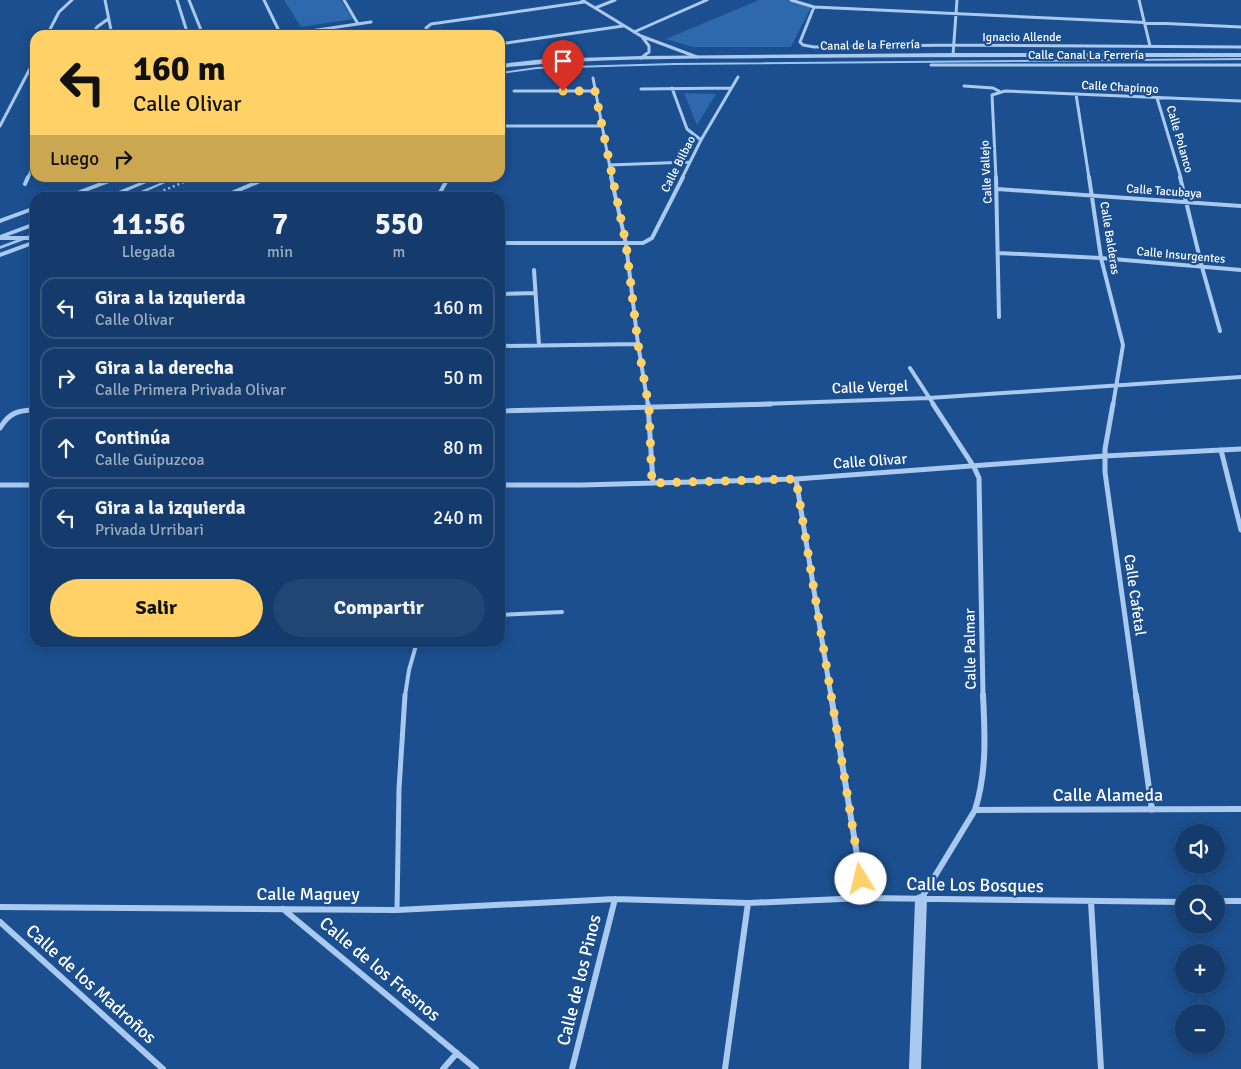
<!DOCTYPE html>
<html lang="es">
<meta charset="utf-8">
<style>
:root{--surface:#143b6b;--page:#214673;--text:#f1f3f6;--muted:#9dadc1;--line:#33557e;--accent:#ffd166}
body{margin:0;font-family:Signika,sans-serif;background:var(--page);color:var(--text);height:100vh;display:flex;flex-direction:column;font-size:19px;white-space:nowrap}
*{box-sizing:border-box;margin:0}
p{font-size:16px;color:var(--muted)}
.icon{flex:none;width:28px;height:28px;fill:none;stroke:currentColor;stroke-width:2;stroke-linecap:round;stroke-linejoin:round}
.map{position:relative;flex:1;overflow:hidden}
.panel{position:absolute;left:30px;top:192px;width:475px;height:455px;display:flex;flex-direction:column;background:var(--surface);border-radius:15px;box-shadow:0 2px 12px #0003,0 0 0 1px var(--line)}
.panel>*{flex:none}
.top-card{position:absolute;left:30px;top:30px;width:475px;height:152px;border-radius:15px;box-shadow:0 2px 12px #0003,0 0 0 1px var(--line);background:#ffd166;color:#111;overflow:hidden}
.buttons{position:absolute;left:1175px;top:824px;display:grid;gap:10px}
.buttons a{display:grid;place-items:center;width:50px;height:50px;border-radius:50%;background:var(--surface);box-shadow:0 2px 12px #0003,0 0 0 1px var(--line);font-size:25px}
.pin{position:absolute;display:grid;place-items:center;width:42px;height:42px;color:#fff;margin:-51px -21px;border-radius:50% 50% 50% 0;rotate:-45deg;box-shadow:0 0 5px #0007}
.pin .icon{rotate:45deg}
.me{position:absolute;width:55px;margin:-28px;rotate:351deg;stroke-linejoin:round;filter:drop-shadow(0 0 4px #0008)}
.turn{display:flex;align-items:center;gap:18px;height:105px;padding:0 20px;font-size:22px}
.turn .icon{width:65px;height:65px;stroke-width:2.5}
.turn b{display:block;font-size:35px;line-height:42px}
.then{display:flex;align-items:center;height:48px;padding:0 20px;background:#0003;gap:10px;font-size:19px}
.eta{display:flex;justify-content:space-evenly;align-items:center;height:85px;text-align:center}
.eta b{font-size:30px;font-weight:800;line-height:35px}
.action{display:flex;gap:10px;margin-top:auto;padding:10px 20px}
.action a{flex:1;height:58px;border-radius:30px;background:var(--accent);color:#111;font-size:20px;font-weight:800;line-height:58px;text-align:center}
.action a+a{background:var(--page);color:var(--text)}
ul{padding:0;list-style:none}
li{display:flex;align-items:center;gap:15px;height:62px;margin:0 10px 8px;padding:0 10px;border:2px solid var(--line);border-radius:15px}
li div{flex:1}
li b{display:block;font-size:19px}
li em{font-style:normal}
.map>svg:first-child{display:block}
.green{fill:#2e69ad}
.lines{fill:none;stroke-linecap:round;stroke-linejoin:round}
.stream{fill:#9cc4f0;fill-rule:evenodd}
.path{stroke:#a9c9ee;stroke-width:2.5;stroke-dasharray:2 3;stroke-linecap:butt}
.service-far1{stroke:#a9c9ee;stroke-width:4}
.service{stroke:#a9c9ee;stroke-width:5}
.minor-far3{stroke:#a9c9ee;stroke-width:3}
.minor-far2{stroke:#a9c9ee;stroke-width:4}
.minor-far1{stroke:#a9c9ee;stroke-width:5}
.minor{stroke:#a9c9ee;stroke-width:6}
.tertiary{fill:#a9c9ee;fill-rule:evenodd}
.route{stroke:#ffd166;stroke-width:9;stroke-dasharray:0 16.2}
.labels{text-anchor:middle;stroke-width:4.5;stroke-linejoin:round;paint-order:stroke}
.far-street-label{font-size:12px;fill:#fff;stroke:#1b4f8f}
.street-label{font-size:15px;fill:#fff;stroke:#1b4f8f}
.near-street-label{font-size:18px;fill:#fff;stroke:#1b4f8f}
</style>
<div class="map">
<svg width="1241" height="1069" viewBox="0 0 1241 1069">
<rect width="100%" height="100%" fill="#1b4f8f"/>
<path class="green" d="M284,0H341L353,19L301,27Z
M759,0H788L811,7L791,47H693L666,39Z
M684,93L716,94L697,125Z"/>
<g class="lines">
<path class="stream" d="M1241,58V60L674,65L537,69L500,74V72L537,67L674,63Z
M172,178H177L131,198H124Z
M35,233V236L0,249V246Z"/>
<path class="path" d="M145,198L194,178"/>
<path class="service-far1" d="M500,615L562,612
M405,696L409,670L417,642"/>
<path class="service" d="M397,910L399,789L405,695"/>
<path class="minor-far3" d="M105,0L112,35
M177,0L188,35
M189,0L203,35
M264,0L281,35
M344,0L358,24
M582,0L641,36L697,57
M791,0L814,7L800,42L803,45L814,47L954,45L1241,47
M1139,0L1150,46
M814,7L1241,27
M595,8L615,0
M634,32L707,0
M47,35L59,12L72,0
M92,35L97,27L108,19
M284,35L371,22
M431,35L426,28L431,24L584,2
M500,44L623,26
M953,55L957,0
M641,58L649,52V46L643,38
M931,65H1241
M593,78L612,178
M964,86L993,88L999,91
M672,88L687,129L701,140
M641,89L731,88
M514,91H595
M1076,94L1089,178
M1157,98L1181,178
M0,126L35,59
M500,126H602
M609,165L690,162
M28,178L35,161
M682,178L701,140L738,77
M996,178L992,95L1005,91L1241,101"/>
<path class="minor-far2" d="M611,177L626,244L638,344L648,405
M996,177L999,317
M1089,177L1101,258L1123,345L1113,405
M1180,177L1202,267L1220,331
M25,184L28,177
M997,189L1241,206
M229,194H382
M64,198L117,178
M220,198L267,178
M437,198L448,178
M0,221L35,208
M0,238H35
M500,243H643L652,238L683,177
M999,253L1101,258L1241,270
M0,255L35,242
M534,270L539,345
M500,294L535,293
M500,346L638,344
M910,368L934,405
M736,405L929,398L1241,377"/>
<path class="minor-far1" d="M648,404L653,483
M933,404L974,467L979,478L983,696
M1113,404L1105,449V472L1136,696
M500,411L771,404
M0,428C9,413 18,410 35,410
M1221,450L1241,530
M796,479L831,696
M0,485H35
M500,485H582L796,479L1105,456L1241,449"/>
<path class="minor" d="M831,695L864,898
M1136,695L1152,810
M975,810L1241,809
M921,899L975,810C987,772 985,734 983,695
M1216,901H1241
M1091,902L1101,1069
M0,907L397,910L615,899L748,903L864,898L1184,902
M283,909L476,1069
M0,922L163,1069
M443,1069L457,1053
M572,1069L615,899
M725,1069L748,903"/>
<path class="tertiary" d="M953,53H1241V57C1090,57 938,57 787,58C691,59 595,57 500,68V64L545,59L641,56Z
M151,178H158L111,198H101Z
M35,222V226L0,239V235Z
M921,894L925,895L927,899L921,1069H909L915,899L917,895Z"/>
</g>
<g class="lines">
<path class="route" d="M563,91H595L626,244L638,344L649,408L652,483L796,479L861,879"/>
</g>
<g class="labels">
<g class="far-street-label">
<text x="1022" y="41">Ignacio Allende</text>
<text transform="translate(870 45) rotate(-1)" y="4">Canal de la Ferrería</text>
<text x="1086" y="59">Calle Canal La Ferrería</text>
<text transform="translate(1120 87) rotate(3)" y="4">Calle Chapingo</text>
<text transform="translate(1180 139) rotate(74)" y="4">Calle Polanco</text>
<text transform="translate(678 164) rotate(-63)" y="4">Calle Bilbao</text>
<text transform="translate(986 172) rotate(-93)" y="4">Calle Vallejo</text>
<text transform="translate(1164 191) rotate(4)" y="4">Calle Tacubaya</text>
<text transform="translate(1110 238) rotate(81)" y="4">Calle Balderas</text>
<text transform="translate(1181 255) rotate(5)" y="4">Calle Insurgentes</text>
</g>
<g class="street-label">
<text transform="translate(870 387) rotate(-2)" y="5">Calle Vergel</text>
<text transform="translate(870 461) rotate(-4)" y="5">Calle Olivar</text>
<text transform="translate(1135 595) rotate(82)" y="5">Calle Cafetal</text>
<text transform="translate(970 649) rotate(-91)" y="5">Calle Palmar</text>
</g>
<g class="near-street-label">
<text x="1108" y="801">Calle Alameda</text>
<text transform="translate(975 885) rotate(1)" y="6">Calle Los Bosques</text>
<text x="308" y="900">Calle Maguey</text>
<text transform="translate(380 969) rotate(40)" y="6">Calle de los Fresnos</text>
<text transform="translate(579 980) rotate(-76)" y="6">Calle de los Pinos</text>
<text transform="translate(91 984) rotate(42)" y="6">Calle de los Madroños</text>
</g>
</g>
</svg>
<div class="buttons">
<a><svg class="icon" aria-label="sound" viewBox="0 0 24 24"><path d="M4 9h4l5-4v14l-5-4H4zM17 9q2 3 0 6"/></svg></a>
<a><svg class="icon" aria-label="search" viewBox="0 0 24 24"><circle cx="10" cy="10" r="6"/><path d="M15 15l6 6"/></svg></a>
<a>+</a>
<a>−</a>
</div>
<div class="pin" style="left:563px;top:91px;background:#d93025"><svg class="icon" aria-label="arrive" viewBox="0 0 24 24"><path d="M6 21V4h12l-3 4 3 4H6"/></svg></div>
<svg class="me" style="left:861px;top:879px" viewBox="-20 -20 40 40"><circle r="19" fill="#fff"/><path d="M0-13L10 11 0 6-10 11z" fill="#ffd166"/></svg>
<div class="top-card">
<div class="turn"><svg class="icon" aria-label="left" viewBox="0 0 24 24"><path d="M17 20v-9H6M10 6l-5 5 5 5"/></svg><div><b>160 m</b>Calle Olivar</div></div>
<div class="then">Luego<svg class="icon" aria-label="right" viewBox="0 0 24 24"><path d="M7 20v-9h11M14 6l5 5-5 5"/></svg></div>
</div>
<section class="panel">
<div class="eta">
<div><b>11:56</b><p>Llegada</p></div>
<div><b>7</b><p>min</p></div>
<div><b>550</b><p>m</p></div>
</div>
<ul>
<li><svg class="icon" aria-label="left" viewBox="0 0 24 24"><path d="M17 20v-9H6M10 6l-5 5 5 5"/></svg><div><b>Gira a la izquierda</b><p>Calle Olivar</p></div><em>160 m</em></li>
<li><svg class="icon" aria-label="right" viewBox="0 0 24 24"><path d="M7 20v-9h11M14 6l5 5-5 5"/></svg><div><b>Gira a la derecha</b><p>Calle Primera Privada Olivar</p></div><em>50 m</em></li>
<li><svg class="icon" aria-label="ahead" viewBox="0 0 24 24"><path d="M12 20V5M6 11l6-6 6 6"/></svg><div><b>Continúa</b><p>Calle Guipuzcoa</p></div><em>80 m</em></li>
<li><svg class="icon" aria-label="left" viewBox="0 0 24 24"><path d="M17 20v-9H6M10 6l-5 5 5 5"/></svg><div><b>Gira a la izquierda</b><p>Privada Urribari</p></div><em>240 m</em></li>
</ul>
<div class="action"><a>Salir</a><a>Compartir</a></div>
</section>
</div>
